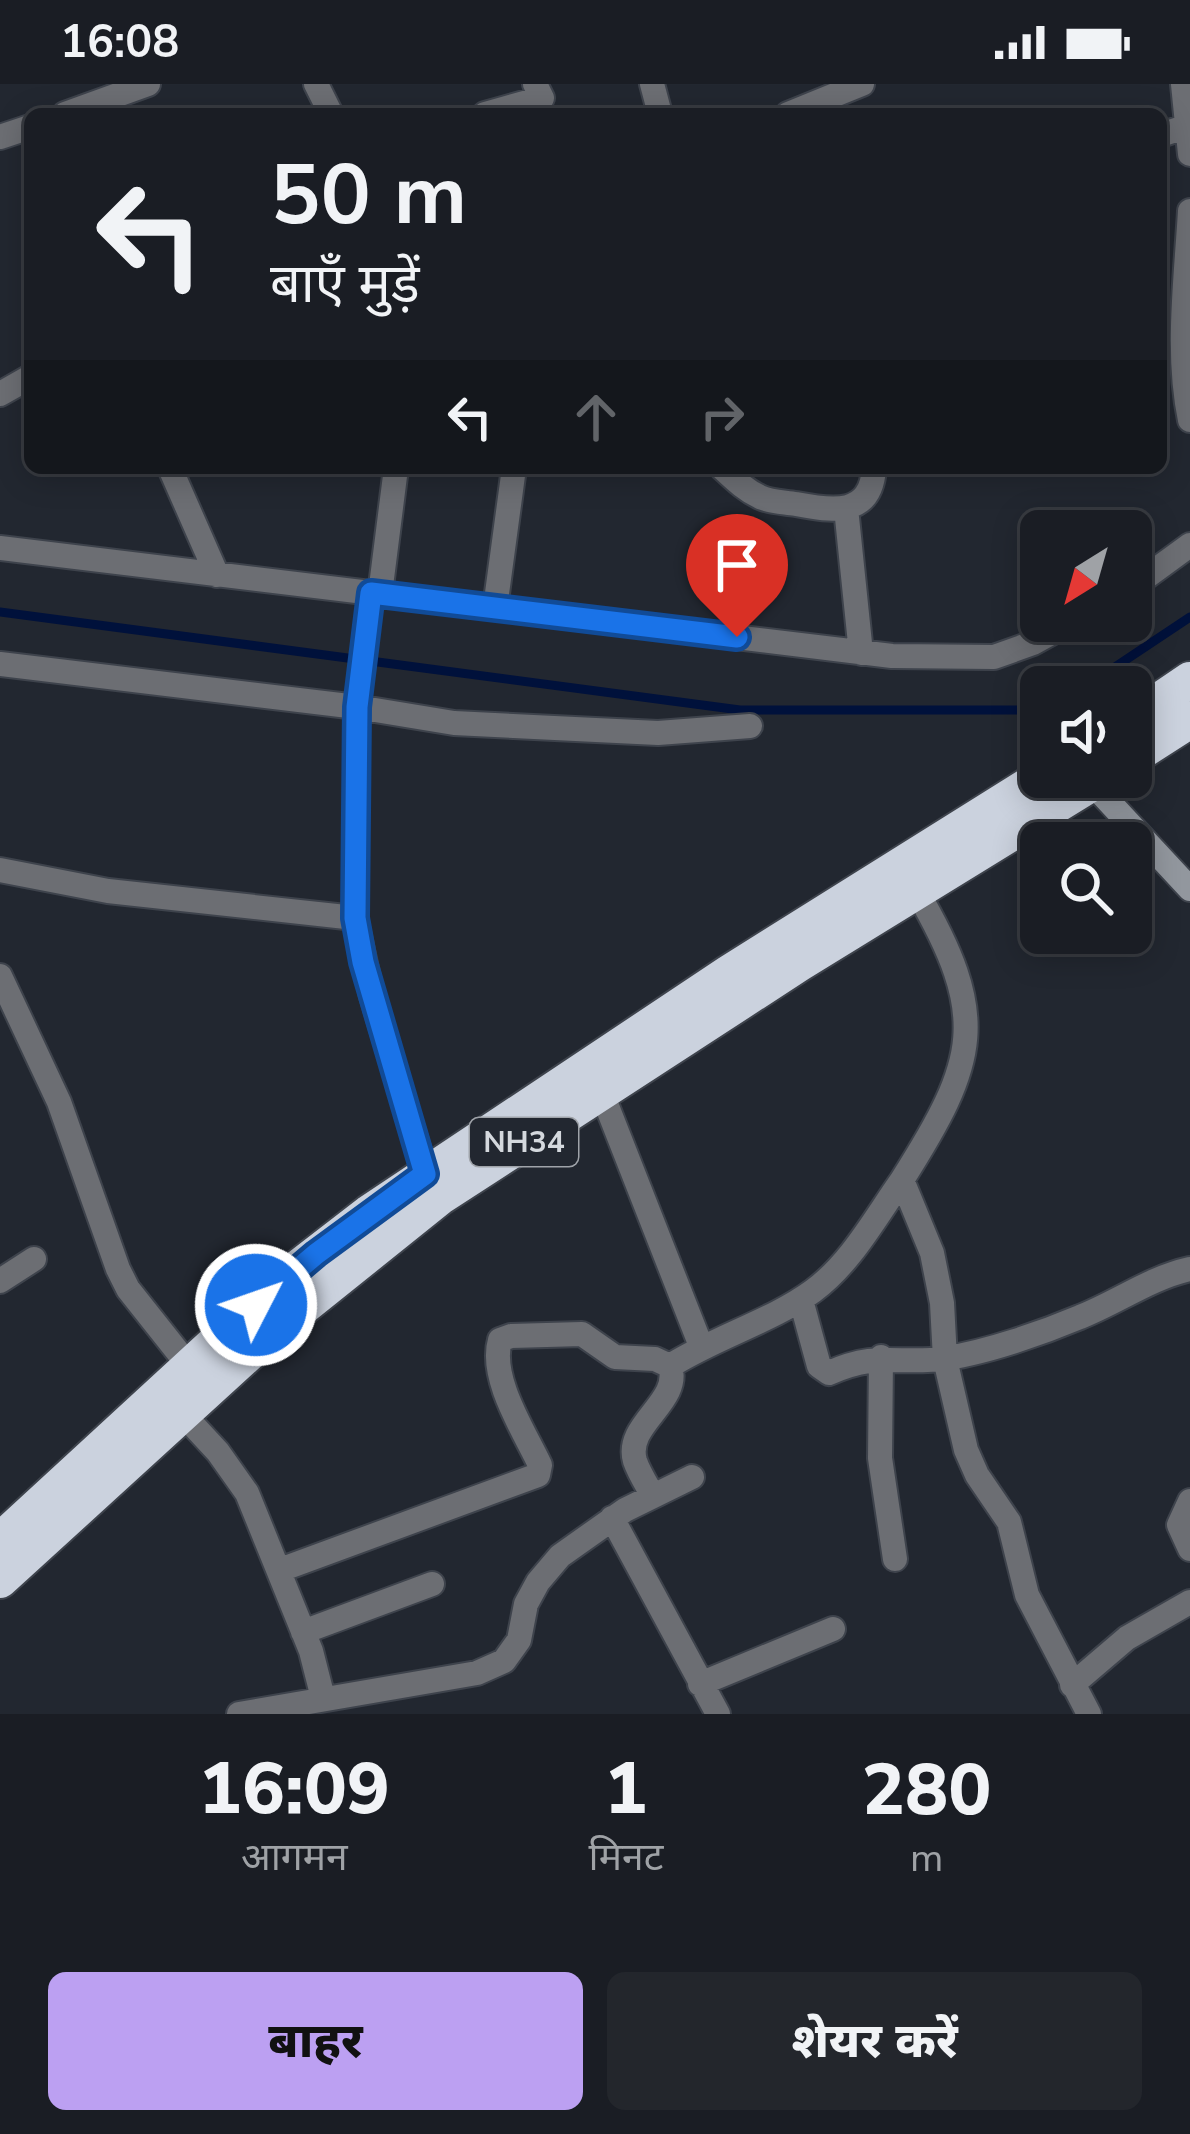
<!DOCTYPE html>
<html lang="hi">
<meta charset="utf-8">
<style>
:root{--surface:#1a1d24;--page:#23262c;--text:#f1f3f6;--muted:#9fa2a6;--line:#383b41;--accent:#bca0f2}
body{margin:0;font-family:"Nunito Sans","Noto Sans Devanagari",sans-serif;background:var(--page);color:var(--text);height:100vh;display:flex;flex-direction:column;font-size:45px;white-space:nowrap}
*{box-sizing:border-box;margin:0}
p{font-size:39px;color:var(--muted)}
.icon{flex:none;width:66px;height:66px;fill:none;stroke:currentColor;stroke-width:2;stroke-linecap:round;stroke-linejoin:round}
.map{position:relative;height:1630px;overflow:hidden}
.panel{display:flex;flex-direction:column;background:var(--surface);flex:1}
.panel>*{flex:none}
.top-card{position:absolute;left:24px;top:24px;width:1143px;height:366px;border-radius:18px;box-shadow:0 6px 30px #0003,0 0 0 3px var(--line);background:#1a1d24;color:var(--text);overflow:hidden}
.needle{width:78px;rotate:217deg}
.tools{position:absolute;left:1020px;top:426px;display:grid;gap:24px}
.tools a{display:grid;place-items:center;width:132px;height:132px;border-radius:18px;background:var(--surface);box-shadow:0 6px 30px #0003,0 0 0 3px var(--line);font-size:60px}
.pin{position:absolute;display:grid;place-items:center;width:102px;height:102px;color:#fff;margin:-123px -51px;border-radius:50% 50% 50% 0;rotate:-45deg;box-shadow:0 0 12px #0007}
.pin .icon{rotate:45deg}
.me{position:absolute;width:132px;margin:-66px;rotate:49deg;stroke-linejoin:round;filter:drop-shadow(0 0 9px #0008)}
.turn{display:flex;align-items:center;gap:42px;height:252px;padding:0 48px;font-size:54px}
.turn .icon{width:156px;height:156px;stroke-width:2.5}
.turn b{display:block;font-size:84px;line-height:102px}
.lanes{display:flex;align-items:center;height:114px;padding:0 48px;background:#0003;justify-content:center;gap:60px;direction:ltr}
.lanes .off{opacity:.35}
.eta{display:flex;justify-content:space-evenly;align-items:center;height:204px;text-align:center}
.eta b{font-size:72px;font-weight:800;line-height:84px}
.primary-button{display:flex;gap:24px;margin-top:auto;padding:24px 48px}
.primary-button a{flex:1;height:138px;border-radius:18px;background:var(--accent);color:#111;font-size:48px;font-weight:800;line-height:138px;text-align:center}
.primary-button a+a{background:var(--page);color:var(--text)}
.status{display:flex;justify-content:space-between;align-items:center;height:84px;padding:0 60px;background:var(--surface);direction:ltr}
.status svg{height:33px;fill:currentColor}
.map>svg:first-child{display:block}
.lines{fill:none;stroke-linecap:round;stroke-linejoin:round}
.stream{stroke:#00113b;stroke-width:9}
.street-casing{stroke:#3e434c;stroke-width:28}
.secondary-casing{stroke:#3e434c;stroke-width:28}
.highway-casing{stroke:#3e434c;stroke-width:40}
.street{stroke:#6c6e73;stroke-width:24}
.secondary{stroke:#92979e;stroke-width:24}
.highway{stroke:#cbd2de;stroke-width:36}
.route-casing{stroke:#114b97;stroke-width:30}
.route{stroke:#1a73e8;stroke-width:21}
.labels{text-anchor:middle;stroke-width:10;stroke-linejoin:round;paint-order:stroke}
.shield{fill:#222730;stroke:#9fa3a9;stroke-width:3}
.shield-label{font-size:30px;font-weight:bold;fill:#d4d8dd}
</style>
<div class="status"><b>16:08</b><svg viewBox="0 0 49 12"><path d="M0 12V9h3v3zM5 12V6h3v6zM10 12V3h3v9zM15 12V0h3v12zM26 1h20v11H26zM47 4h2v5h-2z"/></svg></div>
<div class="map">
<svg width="1190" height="1630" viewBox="0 0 1190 1630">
<rect width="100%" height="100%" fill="#222730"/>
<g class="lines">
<path class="stream" d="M0,528L740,626H1041
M1085,603L1190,533"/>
<g class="street-casing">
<path id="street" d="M316,0L331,30
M652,0L660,30
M1183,0L1190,70
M65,30L148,0
M485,30L542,14L535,0
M788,30L862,0
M1161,51L1187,42
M0,53L30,43
M1190,127C1186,196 1176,269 1190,336
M0,310L30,293
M170,384L217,491
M722,384C734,395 745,406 760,413C770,418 784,418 796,420C832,427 871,433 874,384
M846,424L861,569
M0,464L892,572L994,573L1033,559L1073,537
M1131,504L1190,461
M371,509L357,623L355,834L372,912L426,1090L432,1100
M380,510L396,384
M495,524L514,384
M0,580L357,623L454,639L658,649L750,642
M0,786L108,807L355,834
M916,806C990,933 978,976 902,1096L932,1169L942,1219L945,1275L966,1366L977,1391L1009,1438L1027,1511L1089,1630
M0,892L59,1018L118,1185L128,1205L189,1282
M601,1007L701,1262
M0,1197L34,1175
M801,1216L819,1282L829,1289C880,1266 899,1282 947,1274C987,1268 1042,1249 1080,1233C1118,1218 1150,1194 1190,1185
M881,1273L880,1374L895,1475
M670,1282C716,1253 772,1237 813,1207C851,1179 875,1134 902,1096
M181,1328L218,1368L247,1409L311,1567L323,1614
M1190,1417L1179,1441L1190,1465
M612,1434L718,1630
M280,1486L538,1391L540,1381C524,1347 489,1294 500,1256L511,1252L582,1250L615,1273L655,1275L670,1282C682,1318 624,1340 635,1377C639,1389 647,1401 653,1412
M303,1548L432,1500
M700,1600L833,1545
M1072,1601L1127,1554L1190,1518
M239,1630L477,1589L504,1577L519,1556L526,1520L538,1498L560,1472L625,1426L692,1393"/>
</g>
<g class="secondary-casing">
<path id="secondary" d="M1086,693L1190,805"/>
</g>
<g class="highway-casing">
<path id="highway" d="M1131,636L1190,596
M1131,674L1190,636
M0,1457L290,1190L369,1129L729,889L1042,693
M0,1496L273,1247L440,1113L800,879L1102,693"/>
</g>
<use href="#street" class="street"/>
<use href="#secondary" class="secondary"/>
<use href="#highway" class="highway"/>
</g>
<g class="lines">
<g class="route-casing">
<path id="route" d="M256,1221L316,1170L425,1090L363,878L355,834L357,623L371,509L737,553"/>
</g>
<use href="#route" class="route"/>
</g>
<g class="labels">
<rect class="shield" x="470" y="1034" width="108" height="48" rx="9"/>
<g class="shield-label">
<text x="524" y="1068">NH34</text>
</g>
</g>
</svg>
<div class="tools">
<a><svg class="needle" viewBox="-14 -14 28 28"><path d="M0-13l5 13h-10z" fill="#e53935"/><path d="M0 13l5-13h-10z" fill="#9fa2a6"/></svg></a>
<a><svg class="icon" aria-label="sound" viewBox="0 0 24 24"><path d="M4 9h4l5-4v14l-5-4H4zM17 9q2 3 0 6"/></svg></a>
<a><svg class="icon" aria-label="search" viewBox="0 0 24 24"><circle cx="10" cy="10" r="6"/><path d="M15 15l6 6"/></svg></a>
</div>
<div class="pin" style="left:737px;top:553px;background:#d93025"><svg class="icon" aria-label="arrive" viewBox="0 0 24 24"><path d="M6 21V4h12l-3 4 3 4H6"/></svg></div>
<svg class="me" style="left:256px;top:1221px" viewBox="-20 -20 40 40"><circle r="17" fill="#1a73e8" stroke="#fff" stroke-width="3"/><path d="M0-11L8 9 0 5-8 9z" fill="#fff"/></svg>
<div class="top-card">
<div class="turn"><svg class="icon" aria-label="left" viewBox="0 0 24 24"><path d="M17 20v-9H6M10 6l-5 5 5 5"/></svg><div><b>50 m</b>बाएँ मुड़ें</div></div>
<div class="lanes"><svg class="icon" aria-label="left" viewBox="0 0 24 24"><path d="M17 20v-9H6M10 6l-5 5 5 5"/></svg><svg class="icon off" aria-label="ahead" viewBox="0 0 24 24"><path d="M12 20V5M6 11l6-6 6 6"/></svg><svg class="icon off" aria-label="right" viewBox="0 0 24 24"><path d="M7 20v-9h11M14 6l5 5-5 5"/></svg></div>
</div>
</div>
<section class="panel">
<div class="eta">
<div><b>16:09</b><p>आगमन</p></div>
<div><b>1</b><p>मिनट</p></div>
<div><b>280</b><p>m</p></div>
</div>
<div class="primary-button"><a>बाहर</a><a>शेयर करें</a></div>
</section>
